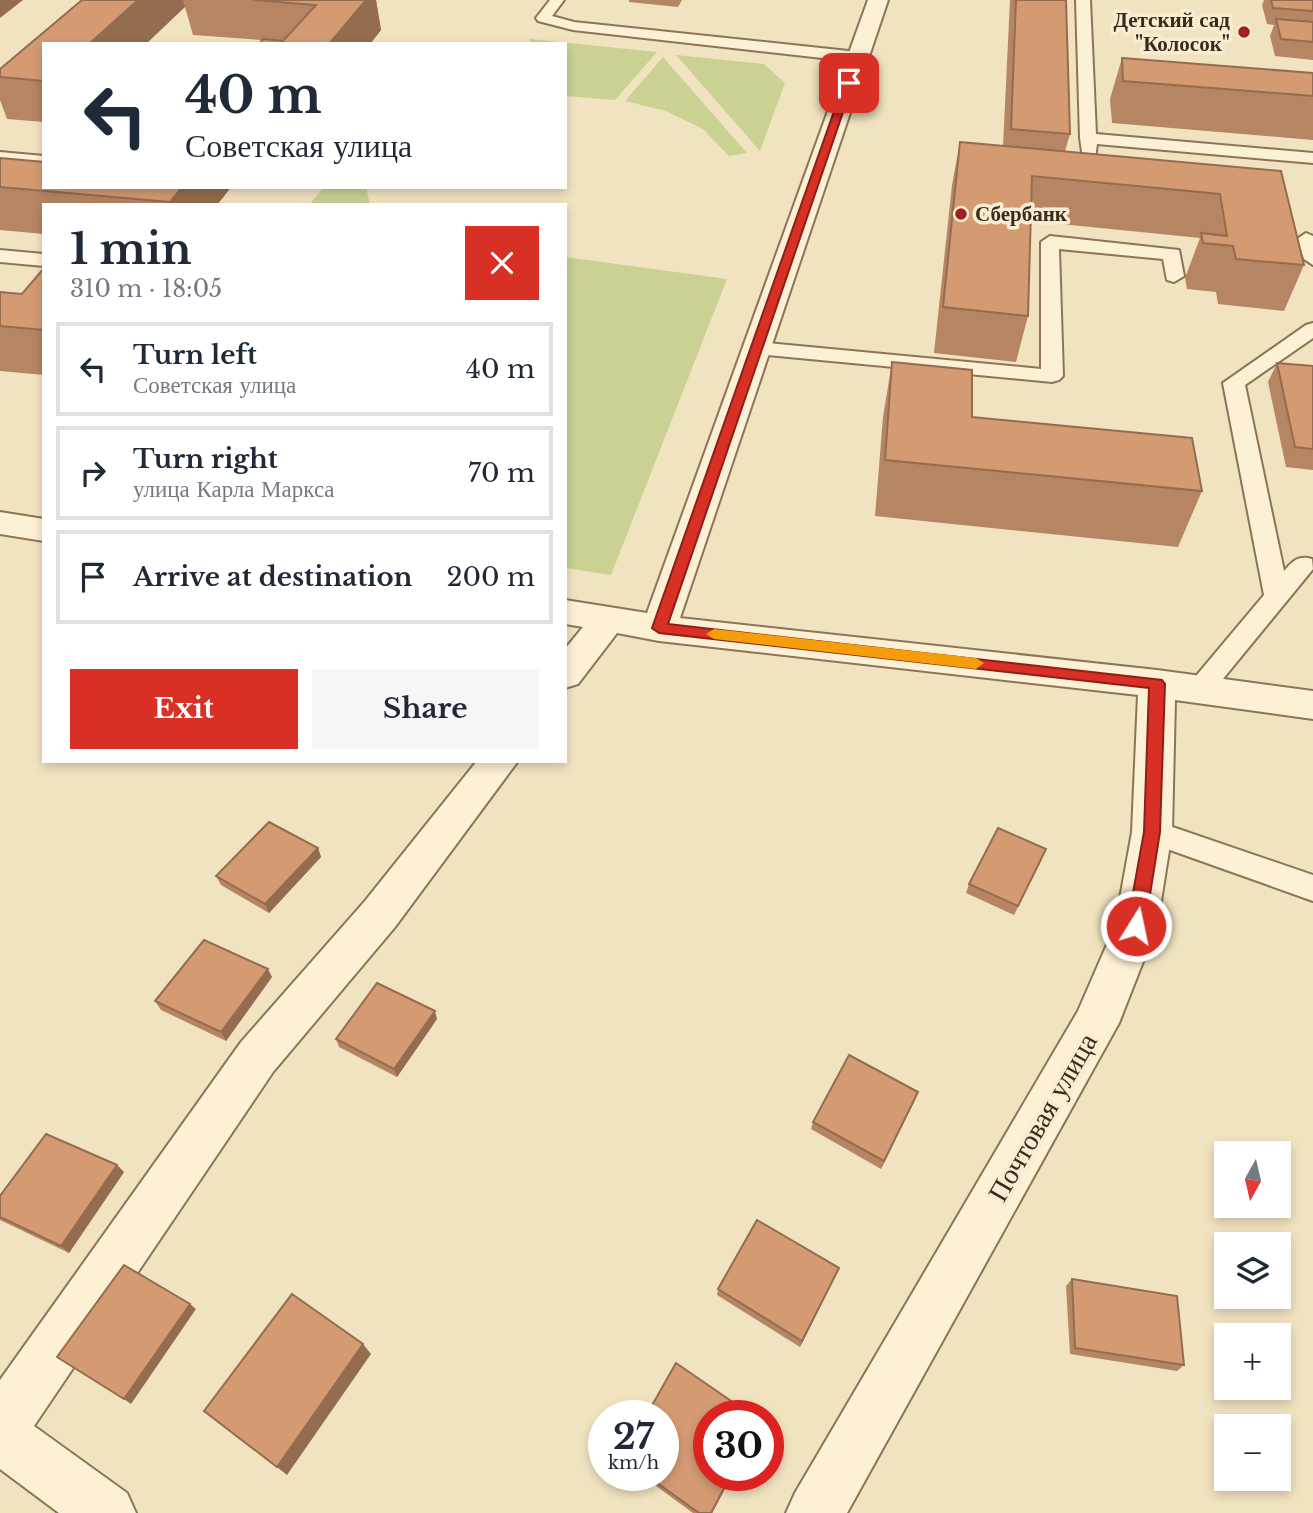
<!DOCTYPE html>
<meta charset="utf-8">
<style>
:root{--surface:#fff;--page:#f6f6f7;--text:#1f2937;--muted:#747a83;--line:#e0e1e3;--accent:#d93025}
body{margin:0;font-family:"Libre Baskerville",serif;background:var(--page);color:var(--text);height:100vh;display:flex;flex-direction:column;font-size:26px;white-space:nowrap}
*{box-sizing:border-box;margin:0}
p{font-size:23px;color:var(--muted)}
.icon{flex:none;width:38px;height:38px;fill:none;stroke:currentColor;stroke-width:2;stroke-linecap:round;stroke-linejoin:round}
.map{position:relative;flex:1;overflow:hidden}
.drawer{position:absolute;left:42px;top:203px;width:525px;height:560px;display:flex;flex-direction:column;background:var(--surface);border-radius:0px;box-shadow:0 4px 10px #0003}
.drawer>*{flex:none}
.guide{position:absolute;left:42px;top:42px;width:525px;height:147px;border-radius:0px;box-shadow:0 4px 10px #0003;background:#fff;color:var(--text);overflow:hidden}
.needle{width:46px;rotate:188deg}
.fabs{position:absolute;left:1214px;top:1141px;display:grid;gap:14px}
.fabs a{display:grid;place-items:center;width:77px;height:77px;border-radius:0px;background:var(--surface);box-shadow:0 4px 10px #0003;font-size:35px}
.speed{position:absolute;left:588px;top:1400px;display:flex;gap:14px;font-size:35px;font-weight:700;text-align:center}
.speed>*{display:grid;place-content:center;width:91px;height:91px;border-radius:50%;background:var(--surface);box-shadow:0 4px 10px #0003;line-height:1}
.speed small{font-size:18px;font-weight:400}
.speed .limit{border:10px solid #d22;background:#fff;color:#111}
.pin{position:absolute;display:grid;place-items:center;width:60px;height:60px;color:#fff;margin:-30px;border-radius:14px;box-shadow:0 4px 10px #0006}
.me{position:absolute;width:77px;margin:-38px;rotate:10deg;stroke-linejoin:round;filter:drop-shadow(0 0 5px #0008)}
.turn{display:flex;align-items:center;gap:24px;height:147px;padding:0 28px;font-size:32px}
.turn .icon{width:91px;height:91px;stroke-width:2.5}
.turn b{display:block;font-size:49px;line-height:60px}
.round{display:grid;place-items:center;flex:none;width:74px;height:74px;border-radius:0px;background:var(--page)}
.overview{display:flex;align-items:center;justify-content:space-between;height:119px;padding:0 28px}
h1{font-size:42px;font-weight:700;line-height:52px}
.button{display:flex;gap:14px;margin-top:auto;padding:14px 28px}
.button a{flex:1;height:80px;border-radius:0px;background:var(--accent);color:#fff;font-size:28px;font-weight:700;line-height:80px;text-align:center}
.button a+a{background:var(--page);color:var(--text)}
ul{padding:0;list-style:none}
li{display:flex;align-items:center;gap:21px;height:94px;margin:0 14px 10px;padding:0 14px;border:4px solid var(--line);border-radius:0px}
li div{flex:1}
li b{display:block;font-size:26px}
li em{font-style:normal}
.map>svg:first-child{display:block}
.green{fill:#cad193}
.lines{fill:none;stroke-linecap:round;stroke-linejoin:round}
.service-casing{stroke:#8d7456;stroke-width:4}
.minor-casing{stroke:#8d7456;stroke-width:4}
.service{fill:#fcf0d5;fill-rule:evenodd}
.minor{fill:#fcf0d5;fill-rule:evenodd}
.wall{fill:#b68563}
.shaded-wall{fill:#946c50}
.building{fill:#d49b73;stroke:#946c50;stroke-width:2}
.route{fill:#d93025;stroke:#8d1f18;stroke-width:2}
.slow{fill:#f59e0b}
.poi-dot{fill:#a22021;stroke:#f9edd1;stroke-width:2.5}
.labels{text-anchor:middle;stroke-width:7;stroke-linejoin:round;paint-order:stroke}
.far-poi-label{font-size:21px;font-weight:bold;fill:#3b2b1c;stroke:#f9edd1;text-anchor:end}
.near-street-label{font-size:28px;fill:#3b2b1c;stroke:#f9edd1}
</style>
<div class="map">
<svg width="1313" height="1513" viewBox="0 0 1313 1513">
<rect width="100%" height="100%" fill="#f2e3c0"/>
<path class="green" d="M530,39L657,52L615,100L565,96V44H531Z
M676,55L764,64L785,83L760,151Z
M663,57L747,153L729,156L703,129L666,111L625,101Z
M324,187H366L370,205H309Z
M565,257L727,279L611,575L565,568Z"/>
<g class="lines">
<g class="service-casing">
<path id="service" d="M550,0H564L552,16L574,22L858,52L866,57L858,62L573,30L538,21L536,18Z
M1076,0H1090L1096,134L1313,153V163L1097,144L1095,159H1083L1080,138Z
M0,152L44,156V166L0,162Z
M1306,233L1313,236V265L1304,259L1297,239Z
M1050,236L1179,250L1184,276L1174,282L1167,280L1163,259L1059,249L1063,376L1059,380L1052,382L757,354L750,352L747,348L750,344L757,342L1041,369V242Z
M0,250L44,254V266L0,262Z
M1313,323V338L1245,385L1284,571C1293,561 1298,555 1312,559L1313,569L1209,696L1200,699L1191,696L1187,689L1191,682L1264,595L1223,383L1306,325Z
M1152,820L1313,875V901L1142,840L1137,832L1142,824Z"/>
</g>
<g class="minor-casing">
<path id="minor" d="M868,0H888L680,618L1157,670L1313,691V719L1175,700L1172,832L1157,926L1119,1023L847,1513H786L795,1493L1078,1011L1115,926L1132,832L1138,695L659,641L617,633L578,684L565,688V649L583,627L565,624V600L647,613Z
M0,512L44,519V541L0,534Z
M477,761H518L395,927L273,1072L34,1426L127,1493L136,1513H59L0,1469V1380L241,1042L365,901Z"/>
</g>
<use href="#service" class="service"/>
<use href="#minor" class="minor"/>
</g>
<path class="wall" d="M82,0H376L381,30L370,44H259L262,40L193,35L185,7L44,44V122L7,119L0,100V69Z
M629,0H682L678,7L629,2Z
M1010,0H1066L1070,134L1065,151L1281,171L1304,265L1284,311L1218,304L1216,292L1187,289L1185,278L1200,238L1031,221L1028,316L1016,362L934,353L952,185L960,142L1003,146Z
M1264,0H1313V60L1275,56L1270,36L1274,25L1267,24L1262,5Z
M1122,58L1313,73V140L1112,123L1110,99Z
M0,158L44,187H231L217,205H44V234L0,230Z
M44,268V375L0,371V292L22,294Z
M892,362L972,417L1202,491L1178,547L875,516L883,417Z
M1277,363L1313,366V470L1286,467L1268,382Z
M318,848L321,857L269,913L221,885L216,876Z
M1042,859L1014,915L966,893L969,884Z
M272,977L226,1041L161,1010L155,1001Z
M437,1019L397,1077L339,1047L336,1039Z
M918,1092L881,1169L811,1129L813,1122Z
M117,1165L124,1172L69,1253L0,1220V1196Z
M836,1275L800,1347L717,1295L718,1289Z
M1072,1279L1184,1365L1177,1371L1070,1354L1066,1286Z
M641,1475H732L712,1513H693Z"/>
<path class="shaded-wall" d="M0,0H23L0,18Z
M138,0H183L185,7L146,44H89Z
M366,0H376L381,30L370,44H329Z
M182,187H231L217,205H171L170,202Z
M318,848L321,857L269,913L265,904Z
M268,969L272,977L226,1041L221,1032Z
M435,1011L437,1019L397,1077L394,1069Z
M918,1092L915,1100L881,1169L884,1161Z
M117,1165L124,1172L69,1253L61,1246Z
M839,1268L836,1275L800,1347L802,1341Z
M190,1304L196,1309L131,1404L124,1399Z
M363,1344L371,1354L287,1475L277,1467Z
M731,1475H732L712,1513H711Z"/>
<path class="building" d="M82,0H138L89,44H44V81L0,77V69Z
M253,0H366L329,44H259L263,39L283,41L316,5Z
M1016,0H1066L1070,134L1011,129Z
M1271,0H1313V11L1273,8Z
M1276,19L1313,22V42L1281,39Z
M1122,58L1313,73V96L1123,81Z
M960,142L1281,171L1304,265L1236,259L1233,246L1203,243L1201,233L1227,236L1220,194L1032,176L1028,316L943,307Z
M0,158L44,162V187H182L170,202L0,187Z
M44,268V330L0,326V292L22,294Z
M892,362L972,370V417L1192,438L1202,491L885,460Z
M1277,363L1313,366V449L1295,447Z
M269,822L318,848L265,904L216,876Z
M998,828L1046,849L1018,906L969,884Z
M204,940L268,969L221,1032L155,1001Z
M377,983L435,1011L394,1069L336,1039Z
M849,1055L918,1092L884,1161L813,1122Z
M46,1134L117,1165L61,1246L0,1217V1196Z
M757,1220L839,1268L802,1341L718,1289Z
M124,1265L190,1304L124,1399L57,1357Z
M1072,1279L1177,1296L1184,1365L1075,1348Z
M292,1294L363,1344L277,1467L204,1411Z
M676,1363L753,1416H709V1475H731L711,1513H699L646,1475H663V1416H646Z"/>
<path class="route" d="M849,81L853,83L668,624L1162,680L1165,684L1160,832L1145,926L1142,931L1136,933L1130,931L1127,926L1144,832L1149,688L659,633L652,628L844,83Z"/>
<path class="slow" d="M714,629L976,658L984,663L976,669L714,639L706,634Z"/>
<g class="poi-dot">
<circle cx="1244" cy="32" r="7"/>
<circle cx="961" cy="214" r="7"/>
</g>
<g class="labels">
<g class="far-poi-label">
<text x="1230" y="27">Детский сад<tspan x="1230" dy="24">"Колосок"</tspan></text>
<text x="975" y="221" text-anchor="start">Сбербанк</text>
</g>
<g class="near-street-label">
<text transform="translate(1042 1117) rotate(-60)" y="10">Почтовая улица</text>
</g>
</g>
</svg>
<div class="fabs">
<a><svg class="needle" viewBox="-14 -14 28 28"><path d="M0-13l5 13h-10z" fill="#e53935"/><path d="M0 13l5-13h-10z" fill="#747a83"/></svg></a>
<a><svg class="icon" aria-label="layers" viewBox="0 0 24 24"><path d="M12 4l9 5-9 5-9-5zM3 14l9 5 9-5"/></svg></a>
<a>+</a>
<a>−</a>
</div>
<div class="speed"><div>27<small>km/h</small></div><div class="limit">30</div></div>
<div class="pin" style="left:849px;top:83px;background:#d93025"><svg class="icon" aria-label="arrive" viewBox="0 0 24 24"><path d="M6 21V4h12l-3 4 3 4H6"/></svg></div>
<svg class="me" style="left:1136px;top:926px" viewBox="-20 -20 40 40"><circle r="17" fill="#d93025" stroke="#fff" stroke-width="3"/><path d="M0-11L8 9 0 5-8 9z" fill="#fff"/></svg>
<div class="guide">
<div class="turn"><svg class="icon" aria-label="left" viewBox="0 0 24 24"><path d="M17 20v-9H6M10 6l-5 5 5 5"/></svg><div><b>40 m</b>Советская улица</div></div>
</div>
<section class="drawer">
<div class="overview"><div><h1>1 min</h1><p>310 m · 18:05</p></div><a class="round" style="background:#d93025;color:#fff"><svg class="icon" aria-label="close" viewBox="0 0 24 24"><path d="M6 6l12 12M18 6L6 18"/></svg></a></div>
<ul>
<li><svg class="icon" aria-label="left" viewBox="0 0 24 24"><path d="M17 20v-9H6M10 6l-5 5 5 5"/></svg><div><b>Turn left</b><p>Советская улица</p></div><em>40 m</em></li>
<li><svg class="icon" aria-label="right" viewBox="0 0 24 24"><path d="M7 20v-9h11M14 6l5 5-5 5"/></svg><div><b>Turn right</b><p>улица Карла Маркса</p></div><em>70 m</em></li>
<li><svg class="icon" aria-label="arrive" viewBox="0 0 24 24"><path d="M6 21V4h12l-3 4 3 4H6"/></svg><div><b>Arrive at destination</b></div><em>200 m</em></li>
</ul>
<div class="button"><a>Exit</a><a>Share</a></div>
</section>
</div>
